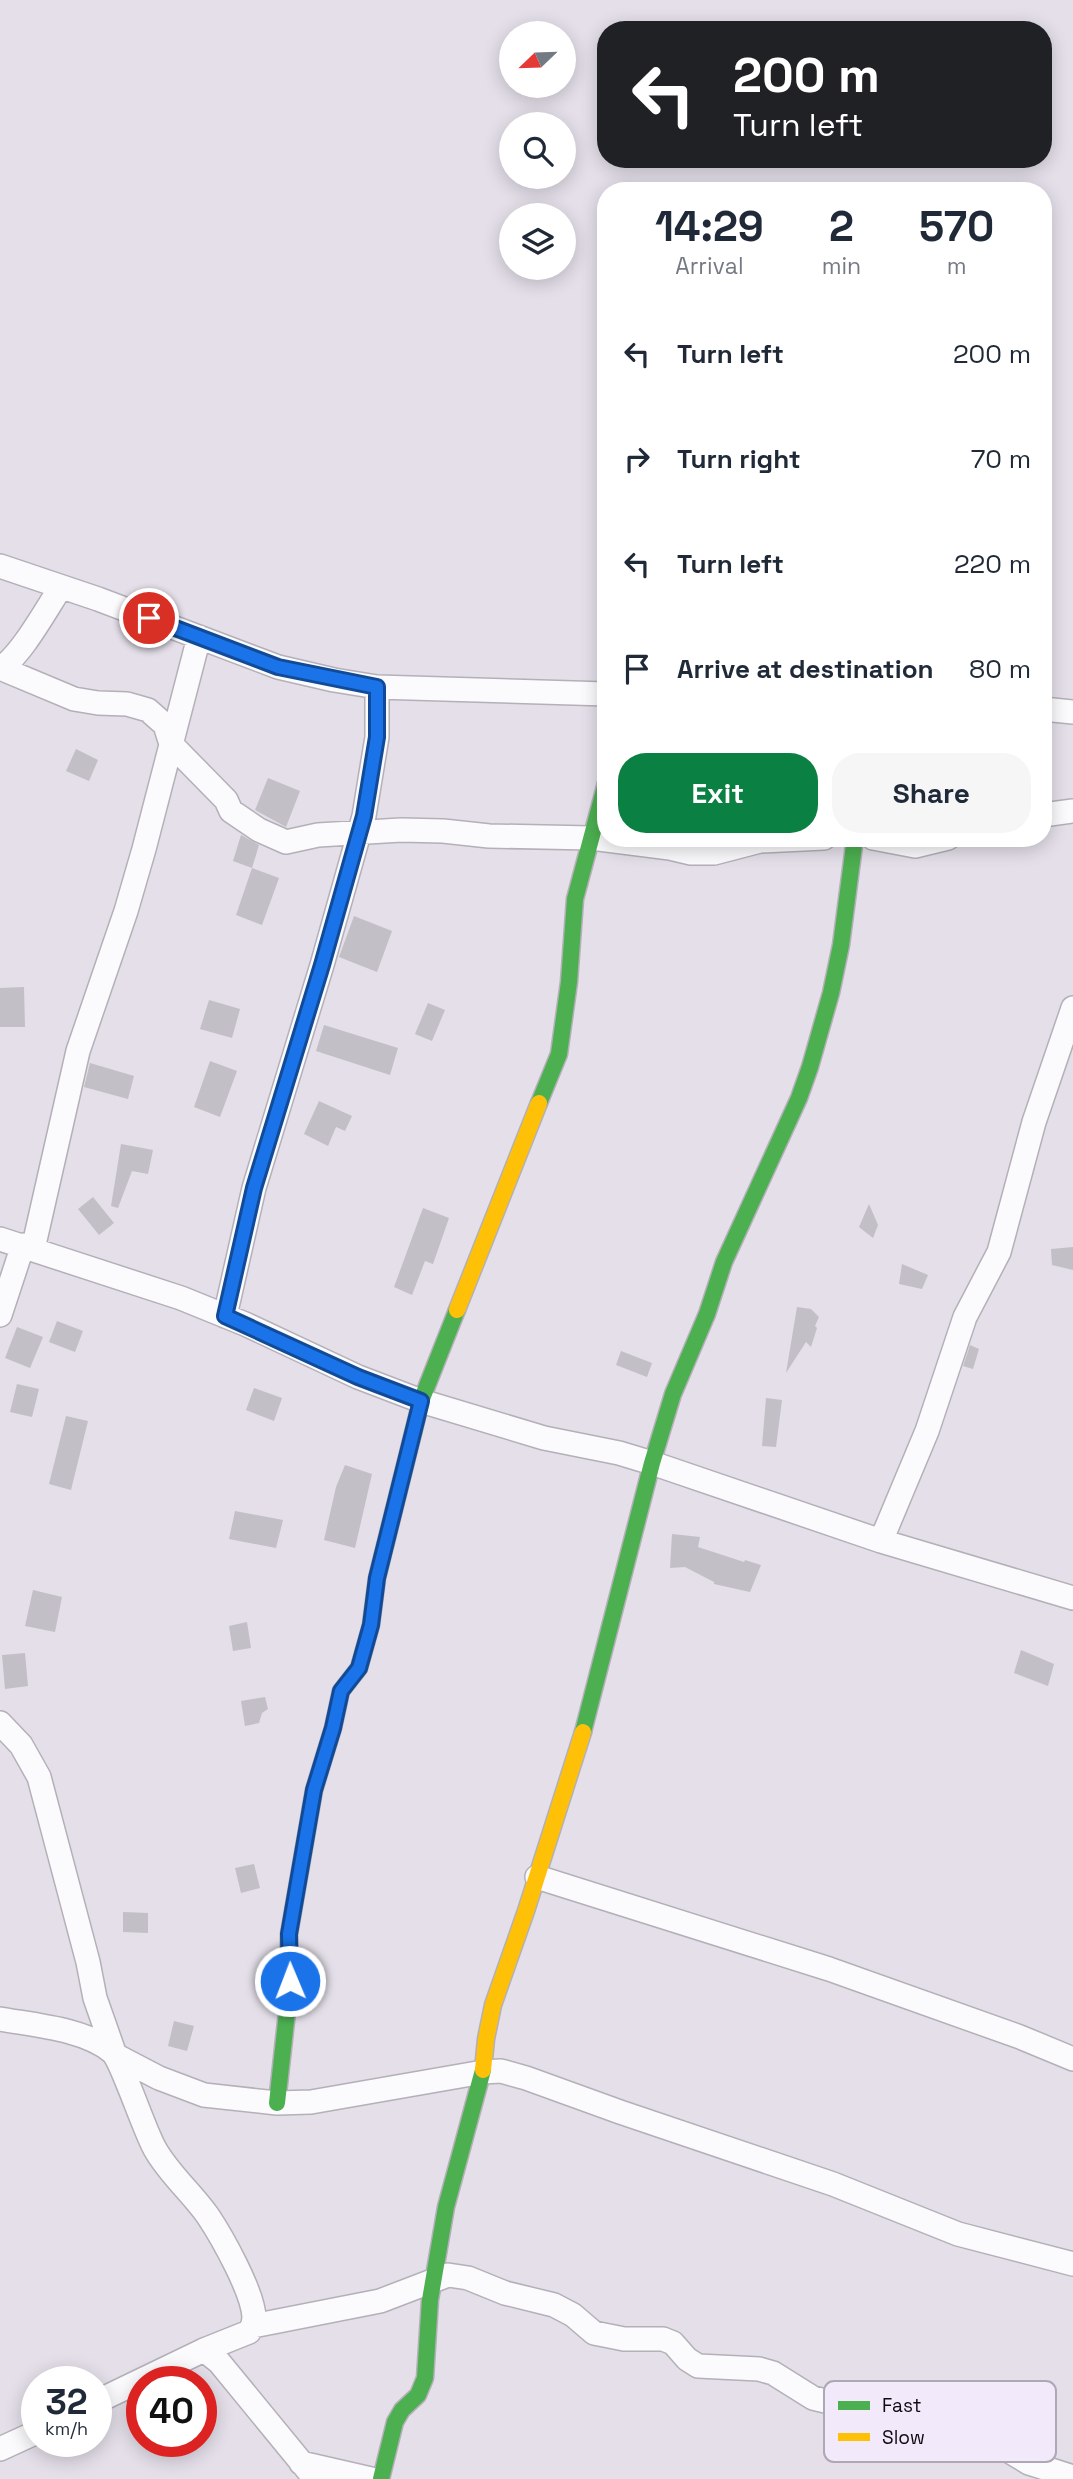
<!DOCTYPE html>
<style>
:root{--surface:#fff;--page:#f6f6f7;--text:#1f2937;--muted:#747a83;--accent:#0b8043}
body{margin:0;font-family:"Space Grotesk",sans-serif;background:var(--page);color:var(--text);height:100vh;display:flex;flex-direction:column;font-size:26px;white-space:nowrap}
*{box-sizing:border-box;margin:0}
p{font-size:23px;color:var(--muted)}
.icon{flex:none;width:38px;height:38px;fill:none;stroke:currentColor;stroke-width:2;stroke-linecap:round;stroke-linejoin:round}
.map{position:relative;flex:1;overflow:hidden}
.details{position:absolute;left:597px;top:182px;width:455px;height:665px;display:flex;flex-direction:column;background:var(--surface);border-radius:28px;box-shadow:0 4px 18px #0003}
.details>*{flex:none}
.banner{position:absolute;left:597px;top:21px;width:455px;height:147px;border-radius:28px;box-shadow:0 4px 18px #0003;background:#202124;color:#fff;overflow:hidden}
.needle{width:46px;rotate:247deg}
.fabs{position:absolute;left:499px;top:21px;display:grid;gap:14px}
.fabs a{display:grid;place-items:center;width:77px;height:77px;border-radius:50%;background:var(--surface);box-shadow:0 4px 18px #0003;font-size:35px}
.speed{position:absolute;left:21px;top:2366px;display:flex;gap:14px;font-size:35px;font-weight:700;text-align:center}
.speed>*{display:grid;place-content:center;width:91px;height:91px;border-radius:50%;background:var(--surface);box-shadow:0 4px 18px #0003;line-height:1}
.speed small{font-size:18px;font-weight:400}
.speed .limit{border:10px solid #d22;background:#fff;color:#111}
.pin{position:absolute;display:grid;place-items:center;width:60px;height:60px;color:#fff;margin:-30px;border:4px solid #fff;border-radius:50%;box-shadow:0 2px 7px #0007}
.me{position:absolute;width:77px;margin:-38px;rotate:359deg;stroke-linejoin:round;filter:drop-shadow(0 0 5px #0008)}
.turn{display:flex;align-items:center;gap:24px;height:147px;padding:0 21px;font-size:32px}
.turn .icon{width:91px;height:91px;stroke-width:2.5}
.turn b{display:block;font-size:49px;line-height:60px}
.eta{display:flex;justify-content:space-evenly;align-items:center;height:119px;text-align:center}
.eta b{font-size:42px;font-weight:700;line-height:49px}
.primary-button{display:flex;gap:14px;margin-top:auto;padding:14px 21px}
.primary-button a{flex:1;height:80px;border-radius:28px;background:var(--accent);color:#fff;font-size:28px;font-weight:700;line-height:80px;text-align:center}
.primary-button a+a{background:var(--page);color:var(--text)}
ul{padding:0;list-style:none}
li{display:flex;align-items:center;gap:21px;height:105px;padding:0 21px}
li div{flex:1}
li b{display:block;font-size:26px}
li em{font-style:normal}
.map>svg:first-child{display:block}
.building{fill:#c2bfc6}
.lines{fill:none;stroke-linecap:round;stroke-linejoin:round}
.street-casing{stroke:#b4b0b8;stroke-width:26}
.fast-casing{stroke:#b4b0b8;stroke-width:19}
.slow-casing{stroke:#b4b0b8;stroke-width:19}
.street{stroke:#fbfafc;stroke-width:23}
.fast{stroke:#4caf50;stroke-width:16}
.slow{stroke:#ffc107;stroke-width:16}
.route-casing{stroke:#114b97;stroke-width:18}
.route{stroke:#1a73e8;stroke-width:12}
.key{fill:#f2e9fa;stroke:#aea7b4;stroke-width:2}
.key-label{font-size:19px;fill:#0f0c11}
</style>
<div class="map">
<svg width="1073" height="2479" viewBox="0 0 1073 2479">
<rect width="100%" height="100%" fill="#e4dfe9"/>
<path class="building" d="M76,749L98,760L89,781L66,771Z
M268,778L300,791L286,827L255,810Z
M241,835L259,845L252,868L233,861Z
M252,868L279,878L262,925L236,915Z
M354,916L392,931L377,972L339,957Z
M24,987L25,1027H0V988Z
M209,1000L240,1009L232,1038L200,1029Z
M428,1003L445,1010L432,1041L415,1034Z
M324,1025L398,1048L390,1075L316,1051Z
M210,1061L237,1071L220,1117L194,1107Z
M90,1063L134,1076L128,1099L84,1087Z
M319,1101L352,1116L345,1131L336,1127L328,1146L304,1134Z
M121,1144L153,1150L148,1174L132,1171L118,1208L111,1206Z
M93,1197L114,1223L99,1235L78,1209Z
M869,1204L878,1225L873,1238L859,1227Z
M423,1208L449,1218L433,1264L425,1261L412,1295L394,1287Z
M1073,1247V1270L1052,1265L1051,1249Z
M902,1264L928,1275L922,1289L899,1284Z
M797,1307L811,1309L819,1317L815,1326L817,1328L811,1347L806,1342L786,1373Z
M57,1321L83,1331L75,1352L49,1342Z
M17,1327L43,1337L30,1368L5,1358Z
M970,1345L979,1349L973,1369L963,1366Z
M621,1351L652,1363L647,1377L616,1365Z
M17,1384L39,1389L32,1417L10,1412Z
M254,1388L282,1398L274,1421L246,1410Z
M766,1398L782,1400L776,1447L762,1446Z
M66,1416L88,1421L71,1490L49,1484Z
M345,1465L372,1474L355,1548L324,1540L336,1487Z
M235,1511L283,1520L276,1548L229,1539Z
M672,1534L700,1537L698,1547L744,1562L745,1560L761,1565L750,1592L714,1584V1582L685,1567L670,1568Z
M33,1590L62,1597L55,1632L25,1626Z
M247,1622L251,1648L233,1651L229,1626Z
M1021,1650L1054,1664L1048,1686L1014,1673Z
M25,1653L28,1686L5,1689L2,1655Z
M265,1697L268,1709L262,1713L259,1723L245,1726L241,1701Z
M254,1864L260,1888L241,1893L235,1868Z
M123,1912L148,1913V1933L123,1932Z
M174,2021L194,2026L187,2051L168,2046Z"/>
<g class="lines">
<g class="street-casing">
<path id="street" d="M0,566L98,599L278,667L334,680L377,687L606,694
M0,668L74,699L98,703L127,704L148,710L165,725L171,744L226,800L231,811L259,830L286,842L318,835L401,830L443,831L489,836L591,838L670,848L691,853H714L760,841L824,838
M0,668C20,658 48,606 61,587
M1043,709L1073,712
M1043,815L1073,811
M873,838L915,846L948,838
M0,1239L181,1298L245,1324L358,1377L421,1401L544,1438L619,1453L652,1463L881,1541L1073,1598
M33,1249L78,1051L126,911L144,849L199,637
M0,1315L23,1245
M225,1316L254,1188L322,965L364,816L377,737V687
M881,1541L927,1431L965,1317L999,1252L1034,1122L1073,1008
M0,1723L21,1745L39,1777L88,1962L95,1998L115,2055L159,2078L204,2095L277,2103L311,2102L483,2072L501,2071L526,2078L620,2112L833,2184L958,2234L1073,2264
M537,1877L829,1969L1020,2037L1073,2059
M0,2019C33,2025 86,2029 112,2052C122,2061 144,2130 155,2149C169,2174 191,2192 208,2216C222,2237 253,2292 254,2317C254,2323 252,2328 249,2332L204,2350
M253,2326L380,2301L448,2275L468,2278L505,2293L554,2305L573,2315L594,2333L624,2339H663L673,2343L687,2359L698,2366L759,2369L773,2373L813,2398L879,2414L894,2422L939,2434L973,2433L982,2435L1029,2463L1073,2477
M96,2402L204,2350L219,2362L315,2479
M0,2449L37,2432
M301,2463L371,2479"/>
</g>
<g class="fast-casing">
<path id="fast" d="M539,1103L559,1054L569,982L575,899L606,783
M583,1732L652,1463L673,1394L707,1314L724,1262L799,1098L810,1067L831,993L841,945L855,838
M277,2103L288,2003L289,1934L314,1790L333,1728L341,1691L359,1668L371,1625L377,1578L421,1401L457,1310
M381,2479L395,2422L402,2410L418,2395L425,2378L430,2300L446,2207L483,2070"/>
</g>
<g class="slow-casing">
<path id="slow" d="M457,1310L539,1103
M483,2070L486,2039L493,2005L526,1911L583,1732"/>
</g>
<use href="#street" class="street"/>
<use href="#fast" class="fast"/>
<use href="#slow" class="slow"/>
</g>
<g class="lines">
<g class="route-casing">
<path id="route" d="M149,618L278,667L377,687V737L364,816L322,965L254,1188L225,1316L358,1377L421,1401L377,1578L371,1625L359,1668L341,1691L333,1728L314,1790L289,1934L290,1981"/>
</g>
<use href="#route" class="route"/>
</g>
<rect x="824" y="2381" width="232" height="81" rx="10" class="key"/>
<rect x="838" y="2401" width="32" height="9" fill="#4caf50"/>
<rect x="838" y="2433" width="32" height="8" fill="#ffc107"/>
<g class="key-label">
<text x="882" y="2412">Fast</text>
<text x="882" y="2444">Slow</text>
</g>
</svg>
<div class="fabs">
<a><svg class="needle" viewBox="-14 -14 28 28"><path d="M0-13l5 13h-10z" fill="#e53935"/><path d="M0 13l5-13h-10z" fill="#747a83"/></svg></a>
<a><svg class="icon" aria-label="search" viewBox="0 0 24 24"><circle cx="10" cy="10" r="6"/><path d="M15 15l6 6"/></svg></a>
<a><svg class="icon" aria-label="layers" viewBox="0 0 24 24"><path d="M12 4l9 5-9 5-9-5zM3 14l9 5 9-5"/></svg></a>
</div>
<div class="speed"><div>32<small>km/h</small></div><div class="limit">40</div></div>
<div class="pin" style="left:149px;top:618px;background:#d93025"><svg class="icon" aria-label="arrive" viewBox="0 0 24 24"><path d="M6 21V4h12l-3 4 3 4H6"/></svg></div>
<svg class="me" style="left:290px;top:1981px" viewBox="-20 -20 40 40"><circle r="17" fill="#1a73e8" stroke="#fff" stroke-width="3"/><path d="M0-11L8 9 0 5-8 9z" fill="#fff"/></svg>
<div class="banner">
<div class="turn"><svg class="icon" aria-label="left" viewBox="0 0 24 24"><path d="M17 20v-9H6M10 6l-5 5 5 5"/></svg><div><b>200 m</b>Turn left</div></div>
</div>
<section class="details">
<div class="eta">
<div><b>14:29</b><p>Arrival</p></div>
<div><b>2</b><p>min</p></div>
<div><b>570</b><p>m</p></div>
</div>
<ul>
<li><svg class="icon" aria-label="left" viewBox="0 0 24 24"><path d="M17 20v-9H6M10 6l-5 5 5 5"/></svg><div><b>Turn left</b></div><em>200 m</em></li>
<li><svg class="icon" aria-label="right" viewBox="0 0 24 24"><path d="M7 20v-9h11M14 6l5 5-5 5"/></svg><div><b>Turn right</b></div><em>70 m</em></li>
<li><svg class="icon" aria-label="left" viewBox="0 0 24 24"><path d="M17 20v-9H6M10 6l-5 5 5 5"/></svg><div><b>Turn left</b></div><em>220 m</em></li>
<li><svg class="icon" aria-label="arrive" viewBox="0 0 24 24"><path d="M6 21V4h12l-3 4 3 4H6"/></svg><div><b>Arrive at destination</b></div><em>80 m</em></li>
</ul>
<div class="primary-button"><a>Exit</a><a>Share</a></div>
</section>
</div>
